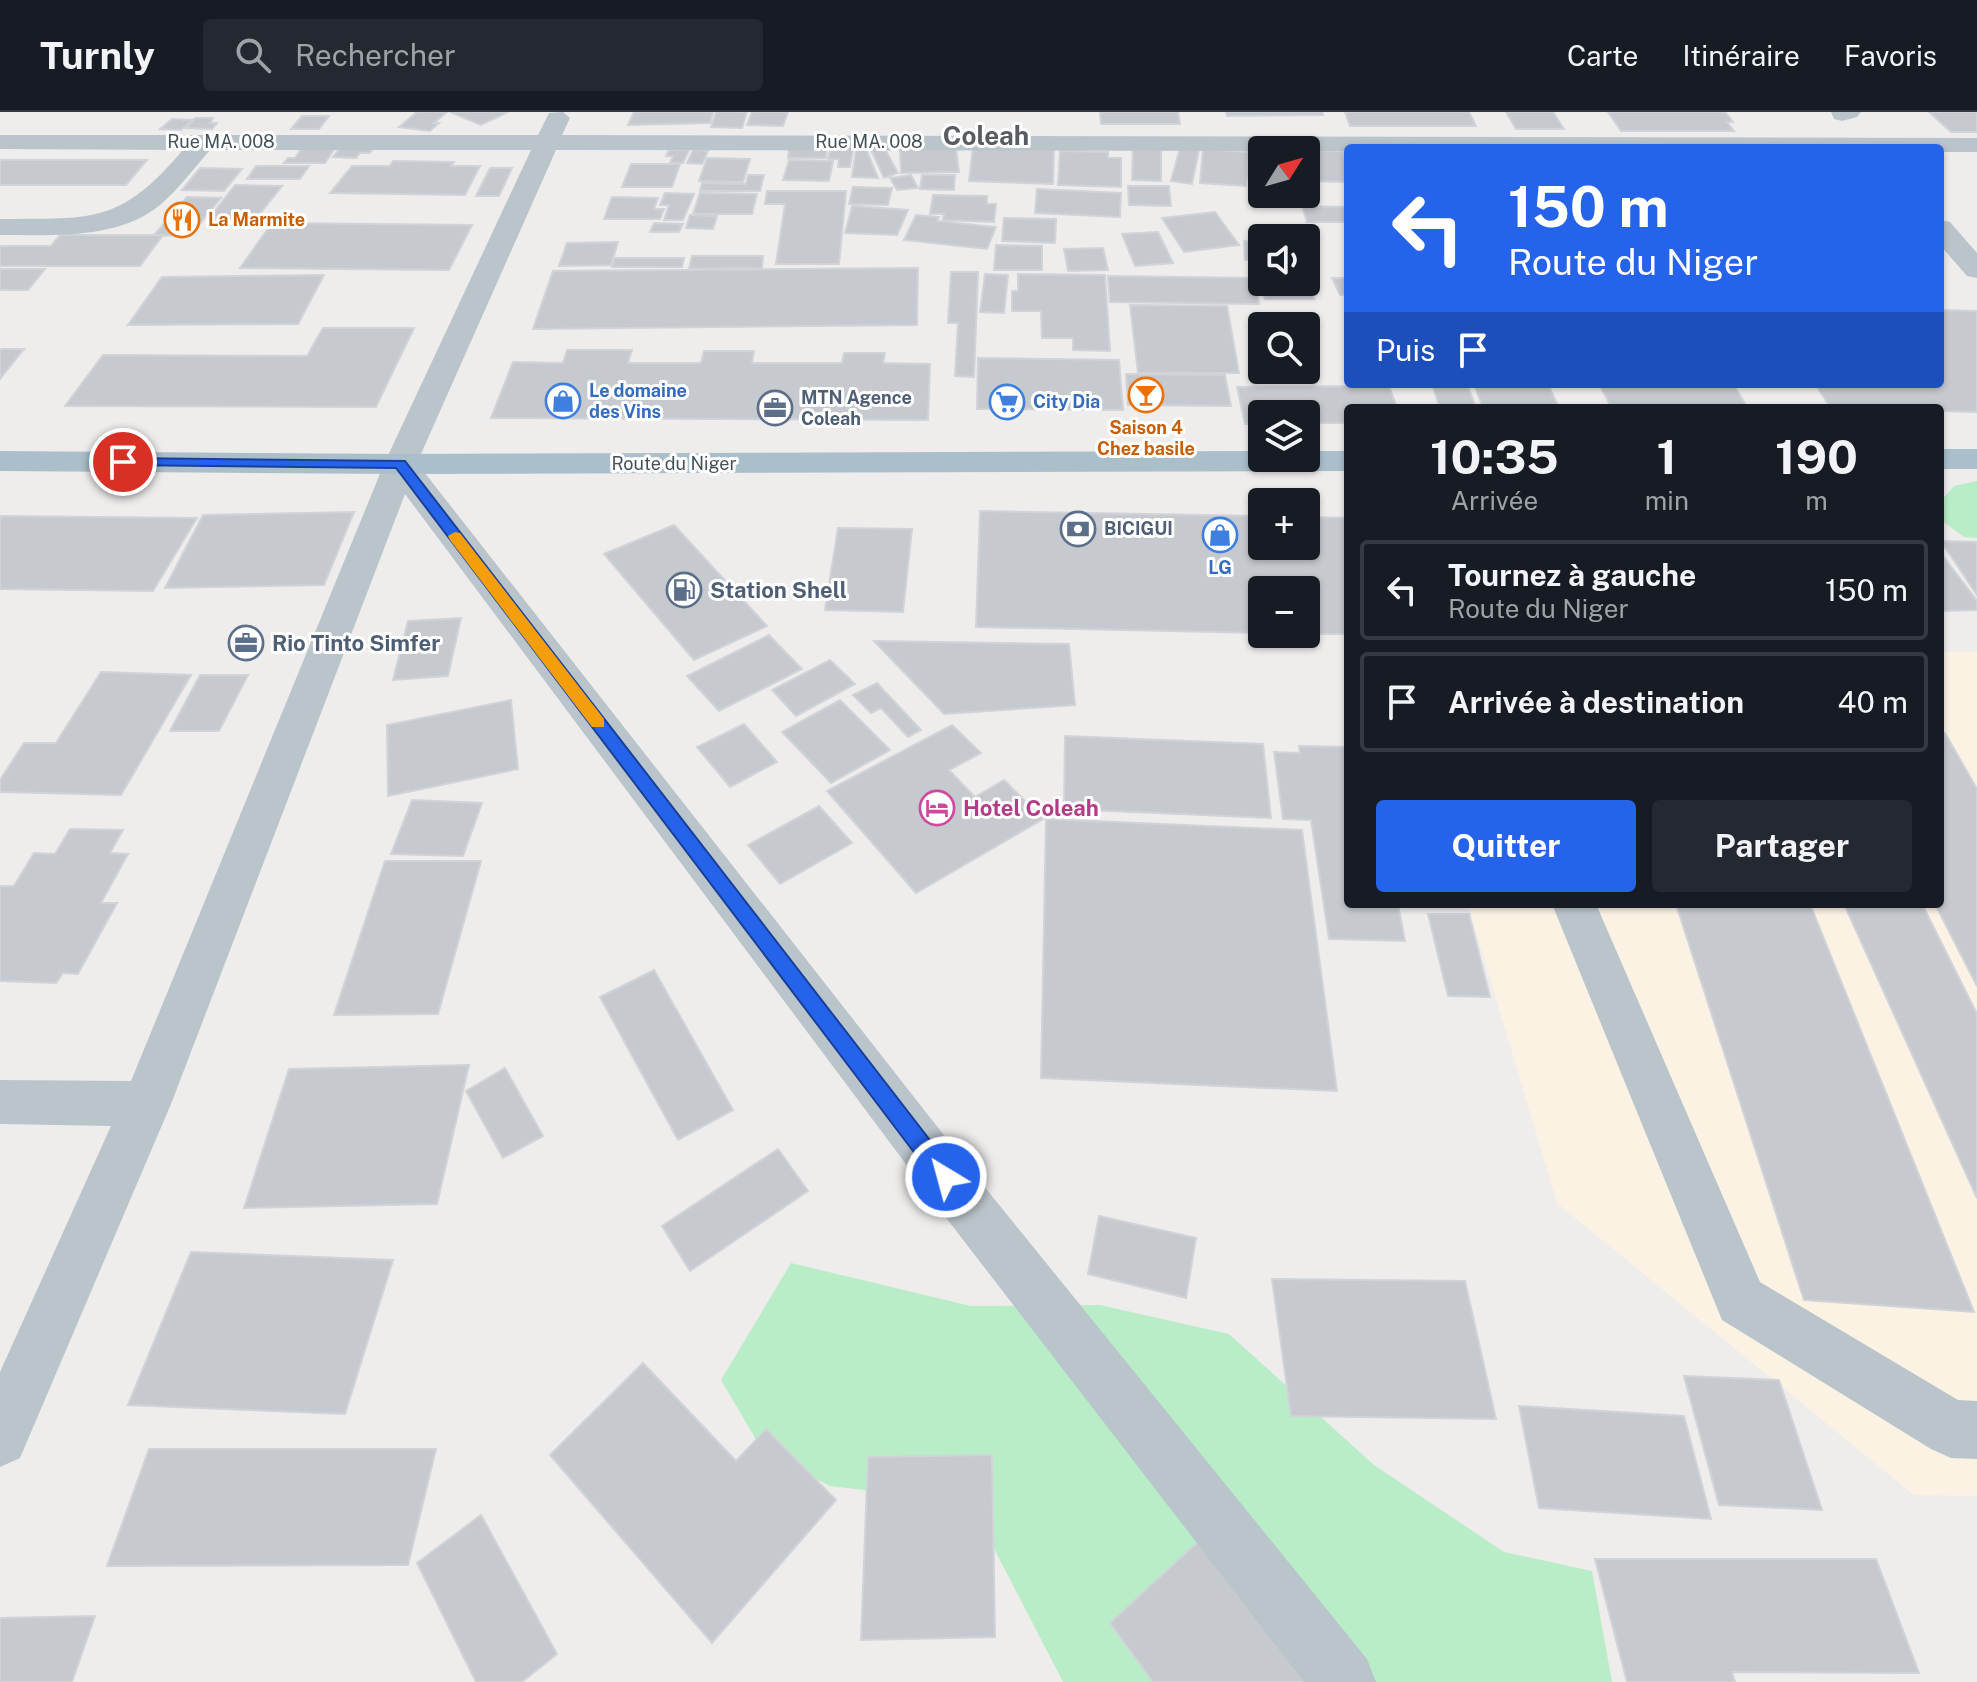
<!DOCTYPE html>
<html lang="fr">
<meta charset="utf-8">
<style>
:root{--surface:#171b24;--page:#242831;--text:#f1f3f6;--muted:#9ea1a6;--line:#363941;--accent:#2563eb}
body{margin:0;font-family:"Public Sans",sans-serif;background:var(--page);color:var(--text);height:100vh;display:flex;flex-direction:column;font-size:30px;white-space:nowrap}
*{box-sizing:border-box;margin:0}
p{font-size:26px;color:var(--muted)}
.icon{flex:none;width:44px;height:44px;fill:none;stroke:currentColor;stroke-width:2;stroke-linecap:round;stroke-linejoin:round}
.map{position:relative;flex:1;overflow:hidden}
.drawer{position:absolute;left:1344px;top:292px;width:600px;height:504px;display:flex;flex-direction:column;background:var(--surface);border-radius:8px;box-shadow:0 2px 6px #0004}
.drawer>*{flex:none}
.guide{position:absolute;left:1344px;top:32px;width:600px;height:244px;border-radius:8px;box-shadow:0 2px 6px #0004;background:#2563eb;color:#fff;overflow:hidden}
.needle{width:52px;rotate:53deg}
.tools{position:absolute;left:1248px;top:24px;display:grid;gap:16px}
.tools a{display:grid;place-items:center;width:72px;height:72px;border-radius:8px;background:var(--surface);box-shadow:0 2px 6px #0004;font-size:40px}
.pin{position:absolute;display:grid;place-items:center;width:68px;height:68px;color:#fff;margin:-34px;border:4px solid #fff;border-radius:50%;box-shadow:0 2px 8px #0007}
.me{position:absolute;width:88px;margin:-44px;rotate:323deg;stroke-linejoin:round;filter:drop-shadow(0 0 6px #0008)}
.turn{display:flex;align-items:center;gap:28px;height:168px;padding:0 32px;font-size:36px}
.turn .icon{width:104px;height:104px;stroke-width:2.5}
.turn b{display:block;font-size:56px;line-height:68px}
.then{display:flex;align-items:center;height:76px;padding:0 32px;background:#0003;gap:16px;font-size:30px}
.eta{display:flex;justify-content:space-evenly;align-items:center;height:136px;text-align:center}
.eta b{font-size:48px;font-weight:700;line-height:56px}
.action{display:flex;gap:16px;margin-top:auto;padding:16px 32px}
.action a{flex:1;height:92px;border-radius:8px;background:var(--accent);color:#fff;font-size:32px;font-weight:700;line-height:92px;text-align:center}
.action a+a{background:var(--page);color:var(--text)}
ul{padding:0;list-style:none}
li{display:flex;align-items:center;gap:24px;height:100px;margin:0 16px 12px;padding:0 16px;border:4px solid var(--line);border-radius:8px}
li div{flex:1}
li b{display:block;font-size:30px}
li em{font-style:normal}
header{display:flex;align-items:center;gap:48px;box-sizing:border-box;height:112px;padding:0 40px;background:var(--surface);border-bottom:2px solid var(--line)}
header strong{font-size:38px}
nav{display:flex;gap:44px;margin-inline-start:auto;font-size:28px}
.search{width:560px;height:72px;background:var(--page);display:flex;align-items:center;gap:20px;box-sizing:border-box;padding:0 28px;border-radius:8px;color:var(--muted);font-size:30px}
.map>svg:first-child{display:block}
.commercial{fill:#fbf2e4}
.green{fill:#b9edc8}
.building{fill:#c6cacf;stroke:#d0d3d8;stroke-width:2}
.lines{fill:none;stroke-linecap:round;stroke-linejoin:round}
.minor{fill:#bac5cb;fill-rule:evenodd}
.major{fill:#abbfcb;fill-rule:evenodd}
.route{fill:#2563eb;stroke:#184099;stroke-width:2}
.slow{fill:#f59e0b}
.labels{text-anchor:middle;stroke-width:6;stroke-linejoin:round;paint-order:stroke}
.far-street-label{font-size:18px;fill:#455159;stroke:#fff}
.far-food-label{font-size:18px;font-weight:bold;fill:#c56008;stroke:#fff;text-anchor:start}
.far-shop-label{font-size:18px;font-weight:bold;fill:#366cbe;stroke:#fff;text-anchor:start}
.far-service-label{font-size:18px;font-weight:bold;fill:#4e5e75;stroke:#fff;text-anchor:start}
.service-label{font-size:22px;font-weight:bold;fill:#4e5e75;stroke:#fff;text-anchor:start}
.hotel-label{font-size:22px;font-weight:bold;fill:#b23c85;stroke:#fff;text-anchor:start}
.far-district-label{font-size:26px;font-weight:bold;fill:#595d61;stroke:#fff}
</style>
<header>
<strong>Turnly</strong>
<div class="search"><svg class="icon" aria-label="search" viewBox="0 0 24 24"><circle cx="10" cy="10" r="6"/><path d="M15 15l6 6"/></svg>Rechercher</div>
<nav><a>Carte</a><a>Itinéraire</a><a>Favoris</a></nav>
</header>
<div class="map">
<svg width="1977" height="1570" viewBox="0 0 1977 1570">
<rect width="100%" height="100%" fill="#efecec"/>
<path class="commercial" d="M1940,540H1977V1384L1914,1383L1557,1091L1468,792H1940Z"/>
<path class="green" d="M1977,369V426L1964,425L1941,408L1940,390L1954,374Z
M791,1151L971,1194L1100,1193L1229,1222L1374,1353L1504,1440L1592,1459L1612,1570H1063L970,1390L830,1374L764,1341L721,1268Z"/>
<path class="building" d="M417,0H447L434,11H439L430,19L399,15Z
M450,0H508L481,13Z
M634,0H713L710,11L628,13Z
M716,0H747L742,16L711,15Z
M752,0H788L783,14L747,13Z
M1100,0H1178L1180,12H1101Z
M1226,0H1322L1323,3L1227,4Z
M1345,0H1469L1476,14H1350Z
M1506,0H1553L1564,17H1516Z
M1608,0H1725L1733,10H1727L1734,19H1621Z
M1929,0H1977V20H1951Z
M302,4H329L319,17H291Z
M195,6H213L210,11H217L212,17L186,16Z
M172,7L192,8L181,18L160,17Z
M973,35L1054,37L1053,72L969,69Z
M302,36H335L325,51H284L288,46H295Z
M340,36L373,37L370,41H360L356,46L333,45Z
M956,36L959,60L901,61L900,37Z
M1133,36L1161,37V69L1132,68Z
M1180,36L1199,38L1192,72L1171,69Z
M789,37H827L826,46H788Z
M866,37L878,66L852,65L856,38Z
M885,37L898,61L884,66L871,38Z
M1203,37L1249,40L1246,74L1200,71Z
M669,38H689L683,51H670L673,44H666Z
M693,38L708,39L702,52L687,51Z
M830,38H853L850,55H838L839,47H828Z
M1306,38L1343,39L1348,70L1306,69Z
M1060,39L1108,40V46H1121V75L1058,73Z
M707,46L750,47L743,70L699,69Z
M0,48H147L126,73H0Z
M789,48L833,49L829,69L783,68Z
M393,49L454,50L451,54H480L465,83L330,81L352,54H390Z
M631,52H680L672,75H622Z
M256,54H309L300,67H247Z
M200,56L242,57L224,79L182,78Z
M490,56H512L499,84H476Z
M748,63H764L760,79H700L702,71L746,72Z
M911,63L918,76L897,78L890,66Z
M922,63H955L954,78L920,77Z
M235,73L282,74L255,108H208Z
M1128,74H1169L1171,94L1129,93Z
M853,75L892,76L888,93L849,92Z
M1037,77L1121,81L1120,105L1035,101Z
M767,79H846L839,152H776L785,92H765Z
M665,81L694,82L683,108H664L669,93H660Z
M700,81L757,82L752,102H693Z
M933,83L987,84V92H996L994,110L943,108L944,102H930Z
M187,85L221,86L190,124L154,123Z
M612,85L658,86L654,97H664L660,107H604Z
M852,94L908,98L897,123L845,121Z
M1302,94L1348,95V110H1307Z
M1215,100L1239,133L1184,140L1162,106Z
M690,103L717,104L713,117L686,116Z
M916,103L939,105L937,109L996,115L987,137L904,128Z
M1004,106L1056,107L1055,131L1002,129Z
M272,111L472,113L449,158L240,156Z
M654,111L683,112L679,120H650Z
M1158,120L1173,151L1135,154L1122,122Z
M60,123H163L140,154H0V134H51Z
M1244,129L1262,130V148H1245Z
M618,130L611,153L559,154L567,131Z
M996,133L1042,134V158H994Z
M1103,136L1108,158L1068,159L1064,137Z
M692,144H763L762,156L689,157Z
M615,146H684L682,155H612Z
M918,156L917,213L533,217L553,159Z
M0,157H45L28,178H0Z
M951,160H978L974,265L955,264L958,211H948Z
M985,162L1008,163L1004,201L980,200Z
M1018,162L1105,163L1110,239L1073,238V226H1042L1041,199H1012V179H1018Z
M324,163L298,212L128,213L162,165Z
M1108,164L1254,166L1259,192L1110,190Z
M1332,166H1348V183H1340Z
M1306,168L1314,187H1265L1260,169Z
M1130,193L1227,194L1239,261H1138Z
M1940,198L1977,199V300L1940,299V296H1831L1815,272H1940Z
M323,216H414L376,295L65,294L103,243L307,244Z
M0,237H24L0,267Z
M567,238H632L628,251H701L704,239H754L752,251H842L844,241H885L883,251L930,252L928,308L491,306L513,250L563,251Z
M978,246L1119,248L1123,298L977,297Z
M1126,262L1225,263L1231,294L1128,293Z
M1432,272H1467L1476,296H1440Z
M1474,272H1548L1559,296H1483Z
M1599,272H1733L1746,293H1610Z
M1389,274L1397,296H1348V311H1306V302H1262V311L1245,312L1237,275Z
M980,399L1262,404V434H1306V405L1348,406V522H1306V478H1262V521L976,515Z
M354,400L324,473L165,476L203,403Z
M0,404L197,406L153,479L0,477Z
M674,413L767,514L694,548L604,442Z
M838,416L912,417L903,500L825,498Z
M1941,429L1977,430V483Z
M1940,440L1977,489V498L1940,499Z
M461,506L448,564L393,568L408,509Z
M769,523L802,557L719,599L687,564Z
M874,529L1069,532L1075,593L944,602Z
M830,548L855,572L796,604L772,578Z
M101,560L191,563L121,683L0,680V668L24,631H56Z
M200,563H248L219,619H170Z
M877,571L921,618L908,625L881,596L871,601L853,583Z
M511,588L518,657L388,684L387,613Z
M840,588L890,638L831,671L782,620Z
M744,612L777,650L730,675L697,635Z
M952,613L981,641L949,658L975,685L1004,668L1043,707L916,781L827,679Z
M1940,621H1945L1977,677V874L1935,792H1940Z
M1065,624L1263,632L1271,706L1064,697Z
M1299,634L1348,635V792H1398L1405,829L1329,827L1311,708L1283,707L1274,640L1300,641Z
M412,688L482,691L463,744L391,742Z
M819,694L852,731L780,772L748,733Z
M1046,707L1302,718L1337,979L1041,966Z
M70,717L123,718L110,741L128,742L101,791H117L78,862L63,861L56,871L0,869V774H14L34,741L55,742Z
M385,749H481L438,902L334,903Z
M1676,792H1810L1974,1200L1804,1188Z
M1844,792H1922L1977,902V1086Z
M1428,802H1469L1490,885L1448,884Z
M654,858L733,998L678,1028L600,885Z
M469,953L437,1092L244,1096L289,957Z
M505,956L543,1024L503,1046L466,979Z
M778,1037L808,1079L690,1159L662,1114Z
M1099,1104L1196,1126L1186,1186L1088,1162Z
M191,1140L393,1148L345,1302L128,1293Z
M1272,1167L1465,1169L1496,1307L1291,1304Z
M643,1251L736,1349L766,1317L836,1388L712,1531L550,1343Z
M1684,1264L1779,1268L1822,1398L1719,1393Z
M1519,1294L1684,1304L1711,1407L1539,1396Z
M149,1337H436L408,1453L107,1454Z
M992,1343L995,1525L861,1528L868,1345Z
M481,1403L557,1542L522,1570H476L417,1451Z
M1199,1429L1310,1570H1153L1110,1511Z
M1595,1447H1876L1919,1561L1732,1560L1735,1570H1627Z
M95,1504L72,1570H0V1506Z"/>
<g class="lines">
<path class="minor" d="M563,0L570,6L562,23L1977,26V40H1940V36H1348V39L556,38L417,351L983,1073L1367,1547L1376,1570H1304L947,1107L405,382L171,992L20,1346L0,1355V1260L111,1014L0,1012V968L131,969L384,352L531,38H210C194,56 179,77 160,93C118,128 52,123 0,123V107C93,106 119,113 183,38L0,37V23H538L549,1Z
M1831,0H1861L1857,5L1842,9L1834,7Z
M1940,108L1950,110L1977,141V166L1967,164L1940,133Z
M1552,792H1596L1760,1170L1958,1288L1977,1289V1347L1951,1346L1931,1337L1722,1208Z"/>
<path class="major" d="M1940,337H1977V357H1940Z
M0,339L400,342L1262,339V346H1306V339H1348V359L400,362L0,359Z"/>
</g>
<path class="route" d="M123,346L405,349L953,1058L956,1065L953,1072L946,1075L938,1072L396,356L118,353V347Z"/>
<path class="slow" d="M455,420L460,421L604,607V615H592L450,428L448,424Z"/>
<defs>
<g id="restaurant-ring" transform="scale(1.8)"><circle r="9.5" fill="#fff" stroke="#e8710a" stroke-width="1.5"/><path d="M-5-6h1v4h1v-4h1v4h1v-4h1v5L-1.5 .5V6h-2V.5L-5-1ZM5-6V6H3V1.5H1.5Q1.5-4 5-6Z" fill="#e8710a"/></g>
<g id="bar-ring" transform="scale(1.8)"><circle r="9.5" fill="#fff" stroke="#e8710a" stroke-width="1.5"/><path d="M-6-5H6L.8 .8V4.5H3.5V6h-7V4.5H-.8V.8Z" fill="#e8710a"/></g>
<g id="shop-ring" transform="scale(1.8)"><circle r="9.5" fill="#fff" stroke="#3f7fe0" stroke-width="1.5"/><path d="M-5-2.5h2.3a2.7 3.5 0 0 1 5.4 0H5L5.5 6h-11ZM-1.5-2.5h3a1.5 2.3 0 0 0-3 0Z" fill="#3f7fe0"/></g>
<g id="supermarket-ring" transform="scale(1.8)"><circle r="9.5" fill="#fff" stroke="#3f7fe0" stroke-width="1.5"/><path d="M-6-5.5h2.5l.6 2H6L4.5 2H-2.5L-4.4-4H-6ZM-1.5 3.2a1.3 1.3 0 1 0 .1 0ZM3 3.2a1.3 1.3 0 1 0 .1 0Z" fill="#3f7fe0"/></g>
<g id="office-ring" transform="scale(1.8)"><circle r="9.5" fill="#fff" stroke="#5c6f8a" stroke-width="1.5"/><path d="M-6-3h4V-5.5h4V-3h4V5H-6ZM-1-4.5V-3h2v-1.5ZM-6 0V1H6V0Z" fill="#5c6f8a"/></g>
<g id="bank-ring" transform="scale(1.8)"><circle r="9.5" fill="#fff" stroke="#5c6f8a" stroke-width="1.5"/><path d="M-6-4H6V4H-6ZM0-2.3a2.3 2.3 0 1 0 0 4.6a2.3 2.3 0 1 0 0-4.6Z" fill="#5c6f8a"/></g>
<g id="fuel-ring" transform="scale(1.8)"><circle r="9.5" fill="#fff" stroke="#5c6f8a" stroke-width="1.5"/><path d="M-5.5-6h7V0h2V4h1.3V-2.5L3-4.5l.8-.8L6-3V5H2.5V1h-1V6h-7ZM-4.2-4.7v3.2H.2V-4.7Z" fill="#5c6f8a"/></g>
<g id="hotel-ring" transform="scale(1.8)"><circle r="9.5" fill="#fff" stroke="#d1479c" stroke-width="1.5"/><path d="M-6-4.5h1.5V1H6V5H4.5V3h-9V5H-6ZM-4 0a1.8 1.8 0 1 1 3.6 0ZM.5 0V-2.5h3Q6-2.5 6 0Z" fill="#d1479c"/></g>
</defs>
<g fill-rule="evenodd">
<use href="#restaurant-ring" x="182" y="108"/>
<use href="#bar-ring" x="1146" y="283"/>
<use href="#shop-ring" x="563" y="289"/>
<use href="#supermarket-ring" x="1007" y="290"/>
<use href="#office-ring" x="775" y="296"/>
<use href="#bank-ring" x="1078" y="417"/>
<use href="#shop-ring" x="1220" y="423"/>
<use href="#fuel-ring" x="684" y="478"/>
<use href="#office-ring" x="246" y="531"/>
<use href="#hotel-ring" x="937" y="696"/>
</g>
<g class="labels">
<g class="far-street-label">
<text x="221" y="36">Rue MA. 008</text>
<text x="869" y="36">Rue MA. 008</text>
<text x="674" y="358">Route du Niger</text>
</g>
<g class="far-food-label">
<text x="208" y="114">La Marmite</text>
<text x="1146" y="322" text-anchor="middle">Saison 4<tspan x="1146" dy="21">Chez basile</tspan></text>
</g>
<g class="far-shop-label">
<text x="589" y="285">Le domaine<tspan x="589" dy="21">des Vins</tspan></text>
<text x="1033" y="296">City Dia</text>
<text x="1220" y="462" text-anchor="middle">LG</text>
</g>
<g class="far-service-label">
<text x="801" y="292">MTN Agence<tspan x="801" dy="21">Coleah</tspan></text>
<text x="1104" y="423">BICIGUI</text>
</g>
<g class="service-label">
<text x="710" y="486">Station Shell</text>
<text x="272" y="539">Rio Tinto Simfer</text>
</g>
<g class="hotel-label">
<text x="963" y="704">Hotel Coleah</text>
</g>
<g class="far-district-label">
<text x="986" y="33">Coleah</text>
</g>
</g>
</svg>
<div class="tools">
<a><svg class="needle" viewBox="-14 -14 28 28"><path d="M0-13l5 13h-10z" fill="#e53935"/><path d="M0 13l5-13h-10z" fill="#9ea1a6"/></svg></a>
<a><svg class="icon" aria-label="sound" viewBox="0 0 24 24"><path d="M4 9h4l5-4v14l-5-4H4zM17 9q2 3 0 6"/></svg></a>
<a><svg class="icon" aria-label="search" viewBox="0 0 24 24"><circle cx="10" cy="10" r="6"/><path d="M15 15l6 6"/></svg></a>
<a><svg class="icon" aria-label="layers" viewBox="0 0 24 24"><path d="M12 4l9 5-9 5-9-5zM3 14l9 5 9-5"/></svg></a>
<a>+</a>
<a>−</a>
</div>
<div class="pin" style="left:123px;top:350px;background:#d93025"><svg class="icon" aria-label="arrive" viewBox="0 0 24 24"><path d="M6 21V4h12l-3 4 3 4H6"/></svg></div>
<svg class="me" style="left:946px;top:1065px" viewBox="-20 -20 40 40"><circle r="17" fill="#2563eb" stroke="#fff" stroke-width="3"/><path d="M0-11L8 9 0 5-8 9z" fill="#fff"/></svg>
<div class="guide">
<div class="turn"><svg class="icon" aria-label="left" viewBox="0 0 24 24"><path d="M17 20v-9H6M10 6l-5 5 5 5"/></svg><div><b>150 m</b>Route du Niger</div></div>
<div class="then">Puis<svg class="icon" aria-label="arrive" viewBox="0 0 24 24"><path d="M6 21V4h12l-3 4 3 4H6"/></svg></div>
</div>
<section class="drawer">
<div class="eta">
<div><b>10:35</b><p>Arrivée</p></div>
<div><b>1</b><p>min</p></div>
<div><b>190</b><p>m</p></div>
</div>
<ul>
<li><svg class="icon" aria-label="left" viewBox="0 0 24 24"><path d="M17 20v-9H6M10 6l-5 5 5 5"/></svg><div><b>Tournez à gauche</b><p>Route du Niger</p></div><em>150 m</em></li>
<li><svg class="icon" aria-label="arrive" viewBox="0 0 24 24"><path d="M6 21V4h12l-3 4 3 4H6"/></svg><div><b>Arrivée à destination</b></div><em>40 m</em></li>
</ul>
<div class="action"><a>Quitter</a><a>Partager</a></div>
</section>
</div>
